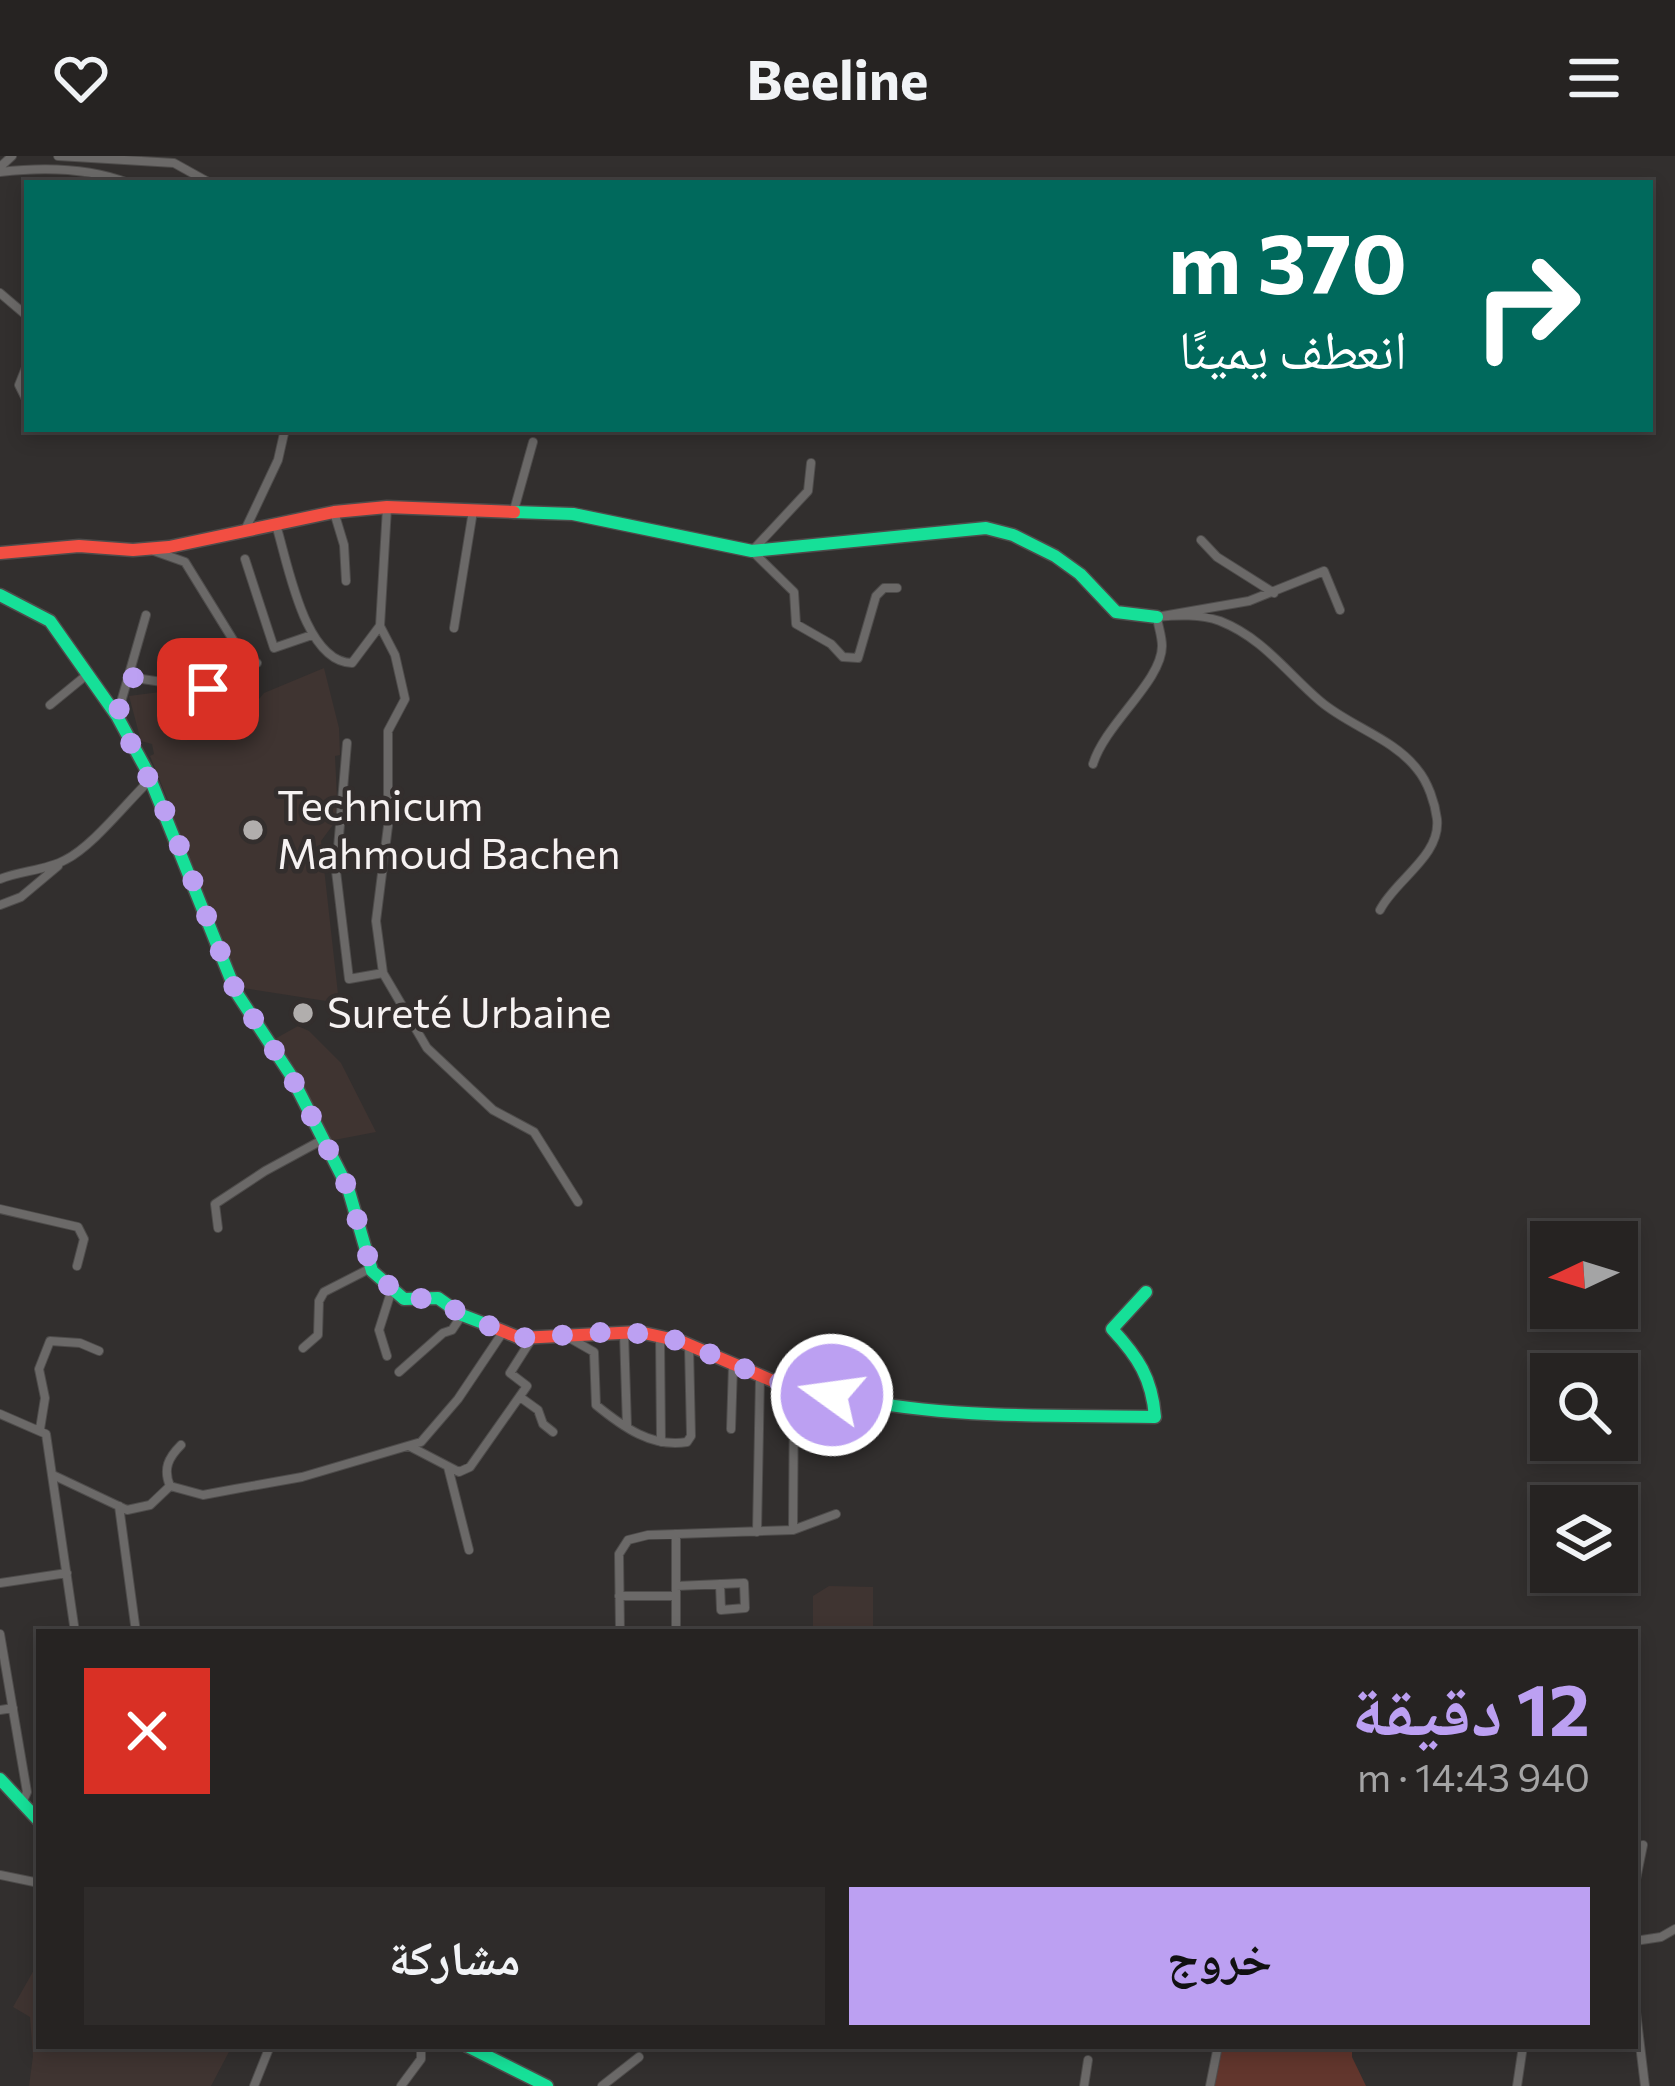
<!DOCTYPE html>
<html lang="ar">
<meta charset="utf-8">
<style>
:root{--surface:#262322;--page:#2e2b2a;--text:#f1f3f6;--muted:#a4a4a5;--line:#424040;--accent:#bca0f2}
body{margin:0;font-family:Commissioner,"Noto Naskh Arabic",sans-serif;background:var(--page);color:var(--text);direction:rtl;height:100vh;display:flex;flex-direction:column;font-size:45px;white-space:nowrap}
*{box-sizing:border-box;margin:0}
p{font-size:39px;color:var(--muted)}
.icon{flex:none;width:66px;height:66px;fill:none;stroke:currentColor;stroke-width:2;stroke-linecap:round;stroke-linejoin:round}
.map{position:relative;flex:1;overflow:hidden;direction:ltr}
.sheet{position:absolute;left:36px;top:1473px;width:1602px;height:420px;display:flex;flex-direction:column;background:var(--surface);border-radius:0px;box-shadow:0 6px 18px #0003,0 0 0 3px var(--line);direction:rtl}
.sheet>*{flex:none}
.guide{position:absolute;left:24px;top:24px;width:1629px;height:252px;border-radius:0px;box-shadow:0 6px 18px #0003,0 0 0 3px var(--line);direction:rtl;background:#00695c;color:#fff;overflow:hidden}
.needle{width:78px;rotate:266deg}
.fabs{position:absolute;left:1530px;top:1065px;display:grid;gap:24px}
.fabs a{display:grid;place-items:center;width:108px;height:108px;border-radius:0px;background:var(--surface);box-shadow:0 6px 18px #0003,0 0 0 3px var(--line);font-size:60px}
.pin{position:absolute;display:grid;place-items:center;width:102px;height:102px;color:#fff;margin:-51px;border-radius:24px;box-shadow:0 6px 18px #0006}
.me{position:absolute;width:132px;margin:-66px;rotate:284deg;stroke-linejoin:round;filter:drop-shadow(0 0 9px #0008)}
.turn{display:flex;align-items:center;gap:42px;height:252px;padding:0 48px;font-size:54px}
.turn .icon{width:156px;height:156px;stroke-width:2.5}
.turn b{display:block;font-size:84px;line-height:102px}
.round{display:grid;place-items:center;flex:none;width:126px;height:126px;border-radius:0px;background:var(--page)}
.summary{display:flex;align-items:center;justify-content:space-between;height:204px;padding:0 48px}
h1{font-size:72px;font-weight:700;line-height:90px;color:var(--accent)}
.primary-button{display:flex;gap:24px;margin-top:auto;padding:24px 48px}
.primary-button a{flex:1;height:138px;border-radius:0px;background:var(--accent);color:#111;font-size:48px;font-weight:700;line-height:138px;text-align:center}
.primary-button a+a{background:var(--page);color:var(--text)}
header{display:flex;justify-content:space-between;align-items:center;height:156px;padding:0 48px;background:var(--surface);font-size:54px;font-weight:700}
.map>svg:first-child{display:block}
.built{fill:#3f3431}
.green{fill:#62362d}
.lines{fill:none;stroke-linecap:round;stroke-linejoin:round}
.street-casing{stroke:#4e4c4b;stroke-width:10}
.fast-casing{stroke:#4e4c4b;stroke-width:15}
.jam-casing{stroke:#4e4c4b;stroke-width:15}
.street{stroke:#6b6968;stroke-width:8}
.fast{stroke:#16e098;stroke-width:12}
.jam{stroke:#f24e42;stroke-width:12}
.route{stroke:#bca0f2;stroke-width:21;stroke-dasharray:0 37.8}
.poi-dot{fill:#b1aead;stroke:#332e2d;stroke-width:4.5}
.labels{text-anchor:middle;stroke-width:9;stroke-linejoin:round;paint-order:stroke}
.poi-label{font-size:42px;fill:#f6f2f2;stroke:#332e2d;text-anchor:start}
</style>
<header><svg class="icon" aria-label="menu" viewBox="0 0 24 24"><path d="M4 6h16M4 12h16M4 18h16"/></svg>Beeline<svg class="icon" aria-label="heart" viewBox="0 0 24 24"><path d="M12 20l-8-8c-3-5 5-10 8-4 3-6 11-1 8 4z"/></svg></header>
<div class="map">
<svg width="1675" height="1930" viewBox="0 0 1675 1930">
<rect width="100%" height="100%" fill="#322f2e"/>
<path class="built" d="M324,512L339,572L340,599L335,600L338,662L321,685L339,847L237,831L223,783L174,664L173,647H169L150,600L154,598L152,588L141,585L129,540L175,534L216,542L220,566L227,571L245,560L264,537Z
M298,870L309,875L341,907L376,976L329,985L273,884Z
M829,1430L873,1431V1476H813V1440Z
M39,1805V1890H232L211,1930H29L33,1900L30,1861L13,1851Z"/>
<path class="green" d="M1222,1890H1352V1901L1366,1930H1214Z"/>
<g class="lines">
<g class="street-casing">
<path id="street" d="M58,0L174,7L210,27
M0,11L12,0
M0,16C43,11 87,11 128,27
M0,137L27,160
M27,209L19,229L27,245
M811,307L808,335L752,395L794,436L796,468L831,488L843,501L858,502L876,440L884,432H897
M514,354L533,286
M334,356L344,389L346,425
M276,369C288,407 304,506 352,507L379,471
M245,374L278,304L285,273
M1201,384L1217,401L1274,437
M154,395L185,406L243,500L257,507
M245,403L274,492L312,479
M1340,454L1324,415L1249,445L1157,461C1178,459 1200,458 1220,465C1263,482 1286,516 1320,545C1349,570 1393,582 1417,613C1428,626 1435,647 1437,663C1441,700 1395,724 1380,754
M454,472L473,355
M129,521L208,533
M50,549L89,517
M117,560L146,459
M347,587L336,715L349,823L383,817L376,765L388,670V575L405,543L395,499L380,470L387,352
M1093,608C1105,568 1162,525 1162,490C1162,480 1158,470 1157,461
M0,723C20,715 47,714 65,704C93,690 126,647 149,625
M0,749L21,741L58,710
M383,817L427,892L493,954L534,976L578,1046
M0,1053L78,1071L84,1083L77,1110
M218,1072L215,1048L265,1015L324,983
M624,1177L627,1270
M566,1180L594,1196L596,1249C623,1271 652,1292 687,1286L691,1280L689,1190
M660,1180L661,1286
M303,1192L318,1179L319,1145L324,1136L371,1112
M387,1200L379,1174L392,1133
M399,1216L443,1177L452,1174L462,1159
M520,1241L538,1254L543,1268L553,1276
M0,1258L46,1278L75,1476
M40,1273L45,1242L39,1213L50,1185L80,1187L99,1195
M731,1273L733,1209
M409,1290L459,1316L470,1311L527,1230L510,1217L531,1184
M448,1311L469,1394
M53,1319L127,1354L150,1349L170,1330L203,1339L235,1333L302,1321L421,1286L458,1243L503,1176
M170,1330C163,1313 168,1302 181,1289
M119,1350L136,1476
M793,1374L794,1230
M757,1376L760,1221
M0,1427L67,1417
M676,1430L744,1427L745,1452L721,1454L720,1428
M619,1440H676
M676,1472V1378
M620,1476L619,1398L628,1384L648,1379L793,1374L836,1358
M0,1478L27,1636L23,1645
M0,1554L13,1552
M0,1719L39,1727
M1635,1728L1643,1689
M1635,1785L1661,1781L1675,1773
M1635,1848L1645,1930
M254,1930L270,1890
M401,1930L421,1903V1890
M602,1930L639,1901
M1084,1930L1088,1904
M1210,1930L1218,1890
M1517,1930L1523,1890"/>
</g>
<g class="fast-casing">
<path id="fast" d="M514,356L573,358L752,395L986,372L1013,379L1055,400L1080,418L1116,456L1157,461
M0,439L50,465L117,560L147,615L236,836L290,918L348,1032L372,1115L404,1143L438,1142L462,1159L488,1169
M849,1242C950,1263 1053,1259 1155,1261C1152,1222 1138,1201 1112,1173L1146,1136
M0,1623L39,1665
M467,1890L547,1930"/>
</g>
<g class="jam-casing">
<path id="jam" d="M0,397L79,390L133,394L169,391L334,356L387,351L514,356
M488,1169L520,1182L639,1176L680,1185L773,1225L849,1242"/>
</g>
<use href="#street" class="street"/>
<use href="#fast" class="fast"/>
<use href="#jam" class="jam"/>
</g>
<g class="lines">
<path class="route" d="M208,533L129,521L117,560L169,663L236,836L290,918L348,1032L372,1115C382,1126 394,1132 404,1143L438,1142L462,1159L520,1182L624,1175L680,1185L773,1225L832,1239"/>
</g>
<g class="poi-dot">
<circle cx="253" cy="674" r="12"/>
<circle cx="303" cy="857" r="12"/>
</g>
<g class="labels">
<g class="poi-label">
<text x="277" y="665">Technicum<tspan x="277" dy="48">Mahmoud Bachen</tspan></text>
<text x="327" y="872">Sureté Urbaine</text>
</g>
</g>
</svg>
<div class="fabs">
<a><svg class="needle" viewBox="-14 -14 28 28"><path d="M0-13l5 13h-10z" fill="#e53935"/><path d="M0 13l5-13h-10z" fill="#a4a4a5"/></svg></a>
<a><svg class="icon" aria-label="search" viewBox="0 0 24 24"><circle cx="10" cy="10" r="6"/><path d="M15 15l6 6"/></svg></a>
<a><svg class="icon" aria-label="layers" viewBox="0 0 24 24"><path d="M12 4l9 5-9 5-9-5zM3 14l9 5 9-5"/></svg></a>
</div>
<div class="pin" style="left:208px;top:533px;background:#d93025"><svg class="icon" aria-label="arrive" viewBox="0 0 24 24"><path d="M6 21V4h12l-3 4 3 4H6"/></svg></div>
<svg class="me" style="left:832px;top:1239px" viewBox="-20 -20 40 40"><circle r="17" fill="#bca0f2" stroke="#fff" stroke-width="3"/><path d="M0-11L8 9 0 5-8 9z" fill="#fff"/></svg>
<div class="guide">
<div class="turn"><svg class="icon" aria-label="right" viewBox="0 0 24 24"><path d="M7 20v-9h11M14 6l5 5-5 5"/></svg><div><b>370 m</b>انعطف يمينًا</div></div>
</div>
<section class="sheet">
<div class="summary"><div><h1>12 دقيقة</h1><p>940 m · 14:43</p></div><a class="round" style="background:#d93025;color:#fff"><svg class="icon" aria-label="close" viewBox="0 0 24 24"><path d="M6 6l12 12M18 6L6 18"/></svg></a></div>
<div class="primary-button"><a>خروج</a><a>مشاركة</a></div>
</section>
</div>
